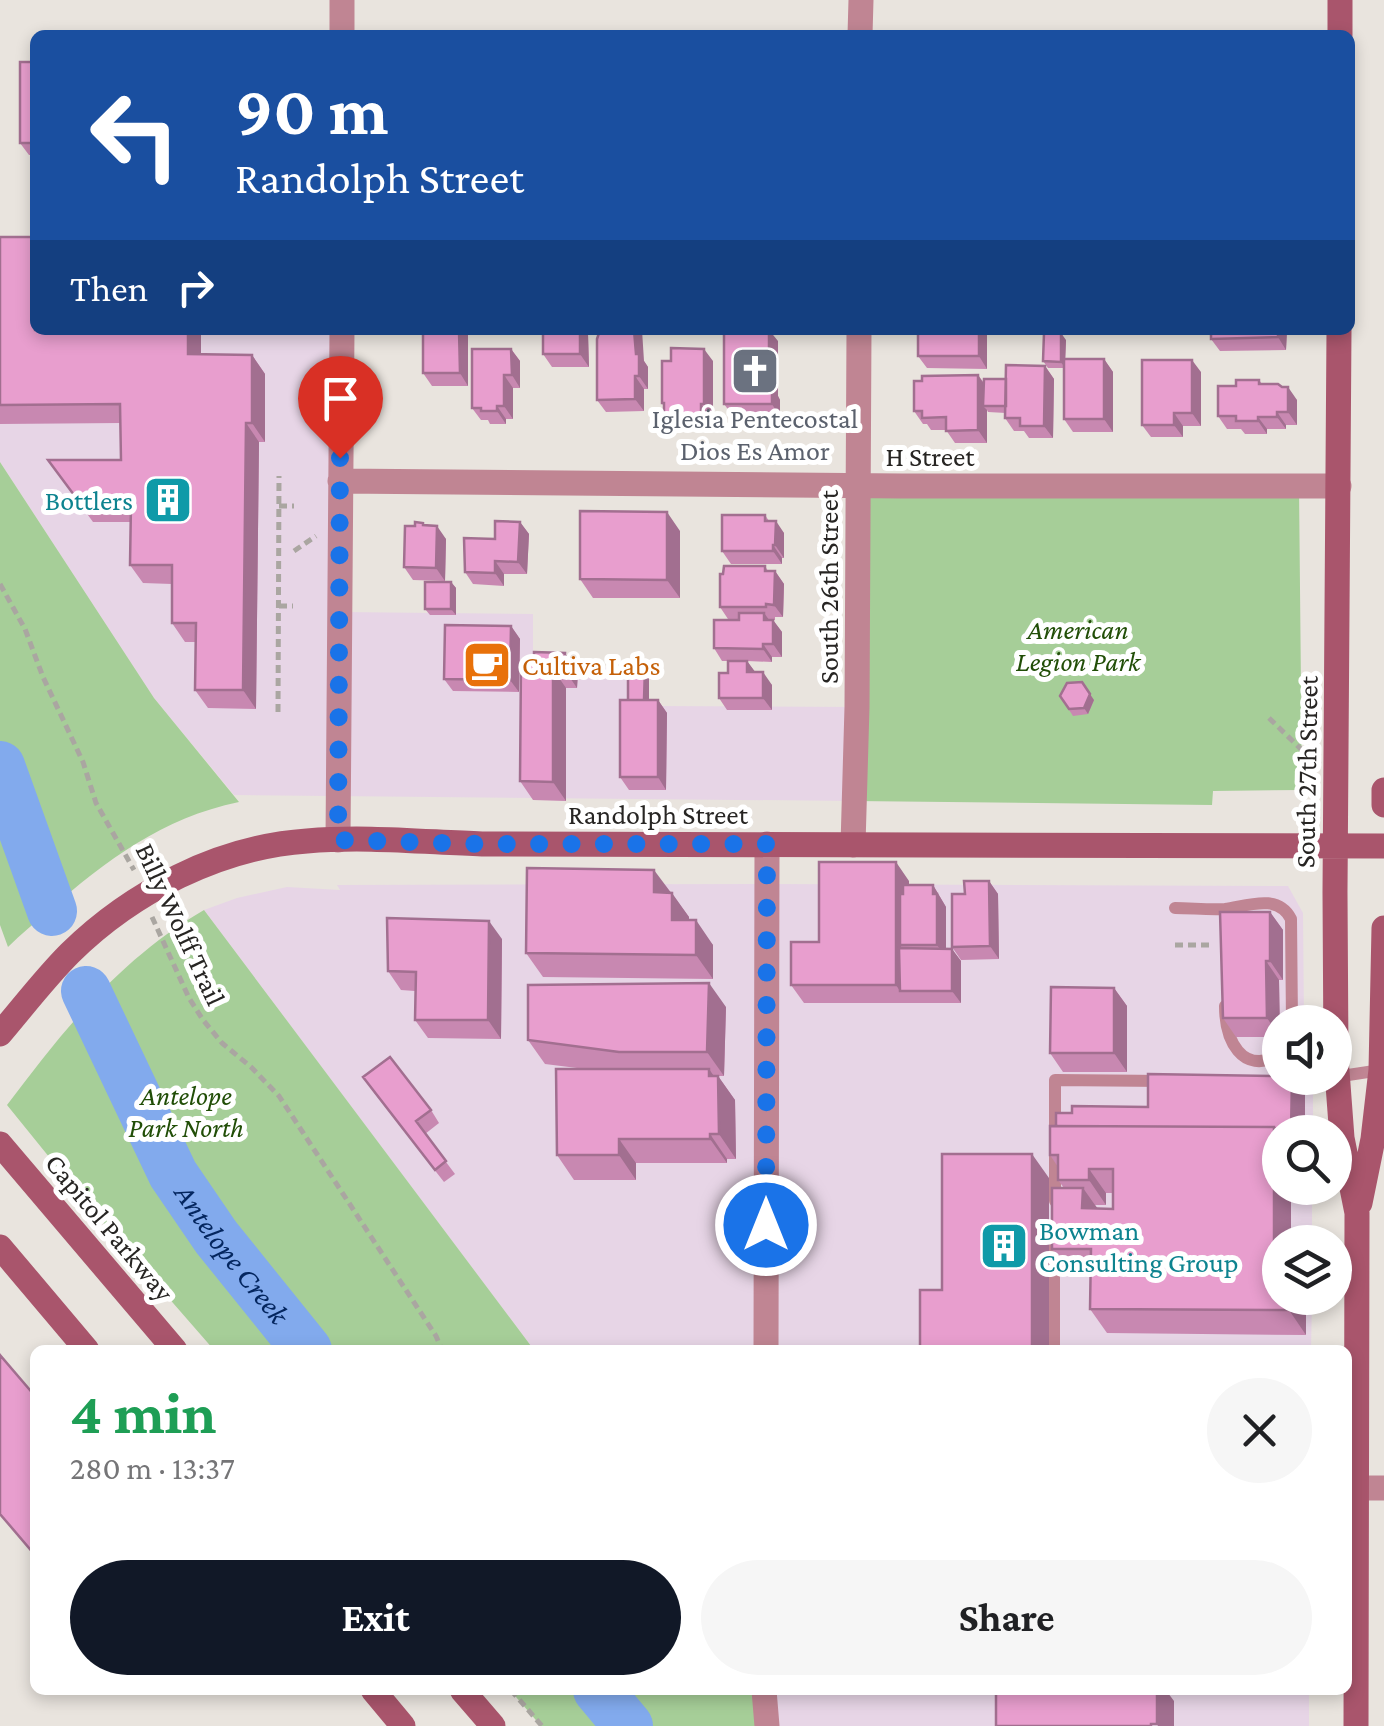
<!DOCTYPE html>
<meta charset="utf-8">
<style>
:root{--surface:#fff;--page:#f6f6f6;--text:#202124;--muted:#757577;--accent:#111827}
body{margin:0;font-family:"Crimson Pro",serif;background:var(--page);color:var(--text);height:100vh;display:flex;flex-direction:column;font-size:38px;white-space:nowrap}
*{box-sizing:border-box;margin:0}
p{font-size:32px;color:var(--muted)}
.icon{flex:none;width:55px;height:55px;fill:none;stroke:currentColor;stroke-width:2;stroke-linecap:round;stroke-linejoin:round}
.map{position:relative;flex:1;overflow:hidden}
.sheet{position:absolute;left:30px;top:1345px;width:1322px;height:350px;display:flex;flex-direction:column;background:var(--surface);border-radius:15px;box-shadow:0 5px 15px #0003}
.sheet>*{flex:none}
.hud{position:absolute;left:30px;top:30px;width:1325px;height:305px;border-radius:15px;box-shadow:0 5px 15px #0003;background:#1a4fa0;color:#fff;overflow:hidden}
.tools{position:absolute;left:1262px;top:1005px;display:grid;gap:20px}
.tools a{display:grid;place-items:center;width:90px;height:90px;border-radius:50%;background:var(--surface);box-shadow:0 5px 15px #0003;font-size:50px}
.pin{position:absolute;display:grid;place-items:center;width:85px;height:85px;color:#fff;margin:-102px -42px;border-radius:50% 50% 50% 0;rotate:-45deg;box-shadow:0 0 10px #0007}
.pin .icon{rotate:45deg}
.me{position:absolute;width:110px;margin:-55px;rotate:0deg;stroke-linejoin:round;filter:drop-shadow(0 0 8px #0008)}
.turn{display:flex;align-items:center;gap:35px;height:210px;padding:0 40px;font-size:45px}
.turn .icon{width:130px;height:130px;stroke-width:2.5}
.turn b{display:block;font-size:70px;line-height:85px}
.then{display:flex;align-items:center;height:95px;padding:0 40px;background:#0003;gap:20px;font-size:38px}
.round{display:grid;place-items:center;flex:none;width:105px;height:105px;border-radius:52px;background:var(--page)}
.summary{display:flex;align-items:center;justify-content:space-between;height:170px;padding:0 40px}
h1{font-size:60px;font-weight:700;line-height:75px;color:#1e9e55}
.action{display:flex;gap:20px;margin-top:auto;padding:20px 40px}
.action a{flex:1;height:115px;border-radius:60px;background:var(--accent);color:#fff;font-size:40px;font-weight:700;line-height:115px;text-align:center}
.action a+a{background:var(--page);color:var(--text)}
.map>svg:first-child{display:block}
.commercial{fill:#e7d5e6}
.green{fill:#a6ce98}
.lines{fill:none;stroke-linecap:round;stroke-linejoin:round}
.river{stroke:#82aaed;stroke-width:50}
.path{stroke:#aaa6a1;stroke-width:5;stroke-dasharray:8 5;stroke-linecap:butt}
.lane{stroke:#c08593;stroke-width:12}
.street{stroke:#c08593;stroke-width:25}
.secondary{stroke:#a9556c;stroke-width:25}
.wall{fill:#c888b1;fill-rule:evenodd}
.shaded-wall{fill:#a26f90}
.building{fill:#e89ece;stroke:#a26f90;stroke-width:2.5}
.route{stroke:#1a73e8;stroke-width:18;stroke-dasharray:0 32.4}
.labels{text-anchor:middle;stroke-width:10;stroke-linejoin:round;paint-order:stroke}
.worship-label{font-size:28px;fill:#5b616d;stroke:#fff}
.street-label{font-size:28px;fill:#272523;stroke:#fff}
.culture-label{font-size:28px;fill:#0d838f;stroke:#fff;text-anchor:end}
.park-label{font-size:28px;font-style:italic;fill:#214e07;stroke:#fff}
.food-label{font-size:28px;fill:#c56008;stroke:#fff;text-anchor:start}
.water-label{font-size:30px;font-style:italic;fill:#04265f;stroke:#fff}
</style>
<div class="map">
<svg width="1384" height="1726" viewBox="0 0 1384 1726">
<rect width="100%" height="100%" fill="#e9e4de"/>
<path class="commercial" d="M0,241L35,330H342L339,612L533,614V666L648,668V706L857,707L853,801L234,795L154,698L0,462Z
M768,884L1288,886L1303,913L1304,1022H1280V1078H1309L1313,1092V1132H1280V1188H1312V1242H1280V1298H1312L1311,1350H534L204,910L237,898L287,887L340,890L337,885Z
M764,1690H1309V1726H767Z"/>
<path class="green" d="M0,462L154,698L239,802C162,818 107,860 49,910C35,923 21,934 8,947L0,925Z
M859,486L1299,487L1302,790L1213,791L1212,805L854,801Z
M204,910L534,1350H214L92,1210L7,1105C66,1027 119,960 204,910Z
M510,1690H764L767,1726H541Z"/>
<g class="lines">
<g class="river">
<path d="M0,766L52,911"/>
<path id="s1" d="M86,991L173,1174L216,1237L307,1350"/>
<path d="M598,1690L628,1726"/>
</g>
<path class="path" d="M279,506H294
M294,551L316,536
M0,584L25,629L43,677L83,762L96,803L134,870
M279,606H293
M278,712L279,476
M1269,718L1307,755
M152,917L189,998L203,1020L222,1043L251,1067L279,1096L436,1336L442,1350
M1175,945H1213
M511,1690L542,1726"/>
<path class="lane" d="M1175,908C1191,908 1209,910 1225,909C1247,906 1278,893 1291,919L1292,1022
M1225,1006C1225,1039 1241,1076 1280,1055
M1335,1077L1381,1070
M1279,1080L1332,1078
M1055,1201V1080L1164,1081
M1054,1350V1236"/>
<path class="street" d="M342,0V35
M860,35L861,0
M340,481L902,486H1339
M338,840L342,330
M853,845L857,707L859,330
M766,1350L767,844
M1357,1488H1384
M764,1690L767,1726"/>
<path class="secondary" d="M1340,0V35
M1339,330L1335,892L1336,1058L1342,1138L1357,1213L1356,1726
M1384,790V805
M0,1034C23,1007 45,978 70,953C132,892 219,847 307,841C365,836 424,842 482,844L1384,846
M0,1144L175,1350
M1360,1203L1373,1139L1381,1070L1384,928
M0,1247L87,1350
M373,1690L403,1726
M462,1690L493,1726"/>
</g>
<path class="wall" d="M35,62V155H29L20,143Z
M0,237L35,330H201V355H252L265,374V442H259L256,709L208,708L195,690L196,642H185L172,623V584L143,583L130,565L131,522H93L48,460H121V423L0,424Z
M423,330H468V386H432L423,373Z
M987,330V369L927,368L918,356Z
M1287,330L1286,350L1220,351L1211,339Z
M588,334L589,367H552L543,354Z
M1066,340L1065,359H1104L1113,372V432H1073L1064,419V368H1048L1043,361Z
M778,341V396L780,400V417L733,416L724,404Z
M511,349L520,361V388H513V419H506V424H490L488,420H481L472,408Z
M644,361L648,367V389H644V411L606,412L597,400Z
M713,361V417H710V427L673,426L664,414V407L662,403Z
M1045,366L1054,379L1053,438H1029L1024,431H1014L1005,418L1006,413L988,412L987,410V443H955L946,430H931L927,424H923L914,411L922,381L978,375L984,383L1006,379Z
M1201,372V426H1183V437H1151L1142,425Z
M1259,380L1262,384L1297,400V425H1286V429H1267V434H1245L1241,429H1227L1218,416L1236,386Z
M765,515L769,521L784,533V558H782V564H731L722,551Z
M520,522L529,534L527,574H504V586L473,584L465,572L495,539Z
M425,526L446,539L445,581L413,580L404,567Z
M680,531V598H593L580,579Z
M765,566L768,571H775L784,584L783,617H775V620H769H773L782,632V657H772V662L747,661L755,672L772,685V710H727L719,698L728,673V661H722L714,648L728,619L720,607Z
M451,582L456,588V615H430L425,609Z
M511,626L520,639L519,692L453,691L444,679Z
M521,662L578,672L577,688H566V801L533,800L520,781Z
M649,675V700H658L667,713L666,790H629L620,777L628,700Z
M1060,696L1094,700L1088,714L1073,716Z
M909,881V885H933L946,907V949H952L961,961V1003H804L791,985L819,942Z
M989,881L998,894L999,959L961,960L952,947L965,894Z
M671,893L689,917V920L713,945V979L543,977L526,953Z
M1270,912L1283,930V980H1279L1280,1037H1236L1223,1018Z
M502,939L501,1039L428,1038L415,1020V991L401,990L388,971Z
M1114,988L1127,1006V1072H1063L1050,1053Z
M726,1007L724,1076H718L735,1100L736,1159H727V1163H636V1180H574L557,1155L585,1069L545,1064L528,1040Z
M1280,1078H1293L1305,1094L1280,1132V1188H1291V1242H1280L1306,1335L1107,1333L1090,1309L1091,1273H1069L1052,1249L1064,1188L1058,1180V1167L1050,1155L1056,1126L1072,1113L1148,1107ZM1106,1193H1113V1209H1098L1095,1205H1106Z
M372,1090L431,1110L439,1123L425,1134L455,1174L444,1182Z"/>
<path class="shaded-wall" d="M188,330H201V373L188,354Z
M459,330H468V386L460,373Z
M580,330H586L588,334L589,367L580,354Z
M634,330H642L644,361L648,367V389L639,376Z
M769,330L778,341V396L780,400V417L772,404L769,387Z
M979,330H987V369L979,356Z
M1278,330H1287L1286,350L1278,337Z
M1061,333L1066,340L1065,368L1061,362Z
M511,349L520,361V388L512,375Z
M704,349L713,361V417L704,404Z
M252,355L265,374V442L252,423Z
M1104,359L1113,372V432L1104,419Z
M1192,360L1201,372V426L1192,413Z
M1045,366L1054,379L1053,438L1044,426Z
M504,375L513,388V419L504,406Z
M978,375L986,387L983,406L987,410V443L978,430Z
M635,376L644,389V411L635,399Z
M1288,387L1297,400V425L1288,412Z
M701,404L710,417V427L701,414Z
M497,406L506,419V424L497,411Z
M1277,412L1286,425V429L1277,417Z
M1174,413L1183,426V437L1174,425Z
M1258,417L1267,429V434L1258,421Z
M246,423L259,442L256,709L243,690Z
M667,512L680,531V598L667,580Z
M776,521L784,533V558L775,545Z
M520,522L529,534L527,574L518,562Z
M437,526L446,539L445,581L436,568Z
M773,545L782,558V564L773,551Z
M495,561L504,574V586L495,573Z
M775,571L784,584L783,617L774,605Z
M451,582L456,588V615L451,609Z
M764,613L773,625V620L782,632V657L773,644L764,620Z
M511,626L520,639L519,692L510,680Z
M763,644L772,657V662L763,649Z
M565,653L578,672L577,688L564,669Z
M747,661L756,673L747,672Z
M645,668L649,675V713L644,707Z
M553,669L566,688V801L553,782Z
M763,672L772,685V710L763,698Z
M1082,682L1094,700L1088,714L1084,708Z
M658,700L667,713L666,790L658,777Z
M896,862L909,881V945H900L909,958L900,991L896,985Z
M654,870L672,894L654,892Z
M989,881L998,894L999,959L990,946Z
M933,885L946,907V958L937,945Z
M672,893L689,917V945L672,920Z
M1270,912L1283,930V980L1270,961Z
M696,920L713,945V979L696,955Z
M489,921L502,939L501,1039L488,1020Z
M952,949L961,961V1003L952,991Z
M1266,961L1279,980L1280,1037L1267,1018Z
M709,983L726,1007L724,1076L707,1052Z
M1114,988L1127,1006V1072L1114,1053Z
M709,1069L718,1082V1076L735,1100L736,1159L719,1134Z
M1292,1078L1305,1094V1132H1291Z
M1274,1127L1280,1135V1188H1291V1242H1280V1258L1274,1249Z
M710,1134L727,1159V1163L710,1139Z
M619,1139L636,1163V1180L619,1155Z
M1032,1154L1049,1178V1350H1032Z
M1089,1169L1106,1193V1205L1089,1180Z
M1083,1188L1100,1212L1082,1208Z
M1289,1298H1306V1335L1289,1310Z
M1157,1690H1168V1693L1174,1701V1726H1158L1157,1724Z"/>
<path class="building" d="M20,62H35V143H20Z
M0,237H35V330H188V354L252,355V423H246L243,690H195L196,623H172V565H130L131,503H80L48,460H121L120,404L0,405Z
M423,330H459L460,373H423Z
M543,330H580V354H543Z
M600,330H634L636,354H639V376H635V399L597,400V339Z
M724,330H769V387H772V404H724Z
M918,330H979V356H918Z
M1211,330H1278V337L1211,339Z
M1044,333H1061V362L1043,361Z
M671,348L704,349V404H701V414H664V403H662V361H671Z
M472,349H511L512,375H504V406H497V411H481V408H472Z
M1064,359H1104V419H1064Z
M1142,360H1192V413H1174V425H1142Z
M1006,365L1045,366L1044,426H1020V418H1005Z
M978,375V430L946,431V417L922,418V411H914V381H922V376Z
M984,379H1006V406H983Z
M1236,380H1259V384H1278L1282,387H1288V412H1277V417H1258V421H1236V416H1218V386H1236Z
M580,511L667,512V580L580,579Z
M722,515H765V521H776L775,545H773V551H722Z
M495,521L520,522L518,562L495,561V573L465,572L464,538L495,539Z
M415,522L423,523V525L437,526L436,568L404,567L405,526H415Z
M724,566H765V571H775L774,605L766,604V607H720V574H723Z
M425,582H451V609H425Z
M739,613H764V620H773V644H763V649L714,648V620H739Z
M445,625L511,626L510,680L444,679Z
M534,652L565,653L564,669H553V782L520,781L521,662H534Z
M728,661H747V672H763V698H719V673H728Z
M628,668H645L644,700H628Z
M1082,682L1090,694L1084,708L1069,709L1060,696L1067,683Z
M620,700H658V777H620Z
M819,862H896V985H791V942H819Z
M527,868L654,870V892L672,893V920H696V955L526,953Z
M964,881H989L990,946L952,947V894H965Z
M903,885H933V894H937V945H900V894H903Z
M1220,912H1270V961H1266L1267,1018H1223Z
M387,918L489,921L488,1020H415L416,972L388,971Z
M899,948L952,949V991H900Z
M709,983L707,1052H619L528,1040V985Z
M1051,987L1114,988V1053H1050Z
M390,1057L431,1110L416,1121L446,1161L435,1170L363,1077Z
M556,1069H709V1076H718L719,1134H710V1139H619V1155H557Z
M1148,1074L1280,1076V1078H1292L1291,1132L1279,1134L1274,1127L1056,1126V1113H1072V1106L1148,1107Z
M1050,1126L1274,1127V1249H1280V1298H1289V1310L1090,1309L1091,1249H1052V1188H1083L1082,1208L1113,1209V1169H1089V1180H1058V1155H1050Z
M942,1154H1032V1350H920V1290H942Z
M0,1355L35,1396V1555L0,1514Z
M996,1690H1157V1724H1151V1726H996Z"/>
<g class="lines">
<path class="route" d="M340,458L338,840L482,844H767L766,1225"/>
</g>
<defs>
<g id="church-square" transform="scale(2.5)"><rect x="-9" y="-9" width="18" height="18" rx="4" fill="#6b7280" stroke="#fff"/><path d="M-1.2-6h2.4v3.5h3.3v2.4h-3.3V6h-2.4V-.1h-3.3v-2.4h3.3Z" fill="#fff"/></g>
<g id="building-square" transform="scale(2.5)"><rect x="-9" y="-9" width="18" height="18" rx="4" fill="#0f9aa8" stroke="#fff"/><path d="M-4-6H4V6H1V3H-1V6H-4ZM-2.5-4.3h1.7v1.8h-1.7ZM.8-4.3h1.7v1.8H.8ZM-2.5-1h1.7V.8h-1.7ZM.8-1h1.7V.8H.8Z" fill="#fff"/></g>
<g id="cafe-square" transform="scale(2.5)"><rect x="-9" y="-9" width="18" height="18" rx="4" fill="#e8710a" stroke="#fff"/><path d="M-5.5-4.5H6V0H3Q3 3.5 0 3.5H-2.5Q-5.5 3.5-5.5 0ZM3-3.2v2h1.7v-2ZM-6 4.5H4V6H-6Z" fill="#fff"/></g>
</defs>
<g fill-rule="evenodd">
<use href="#church-square" x="755" y="371"/>
<use href="#building-square" x="168" y="500"/>
<use href="#cafe-square" x="487" y="665"/>
<use href="#building-square" x="1004" y="1246"/>
</g>
<g class="labels">
<g class="worship-label">
<text x="755" y="428">Iglesia Pentecostal<tspan x="755" dy="32">Dios Es Amor</tspan></text>
</g>
<g class="street-label">
<text x="930" y="466">H Street</text>
<text transform="translate(828 587) rotate(-90)" y="10">South 26th Street</text>
<text transform="translate(1306 772) rotate(-89)" y="10">South 27th Street</text>
<text x="658" y="824">Randolph Street</text>
<text transform="translate(181 924) rotate(65)" y="10">Billy Wolff Trail</text>
<text transform="translate(110 1227) rotate(50)" y="10">Capitol Parkway</text>
</g>
<g class="culture-label">
<text x="133" y="510">Bottlers</text>
<text x="1039" y="1240" text-anchor="start">Bowman<tspan x="1039" dy="32">Consulting Group</tspan></text>
</g>
<g class="park-label">
<text x="1078" y="639">American<tspan x="1078" dy="32">Legion Park</tspan></text>
<text x="186" y="1105">Antelope<tspan x="186" dy="32">Park North</tspan></text>
</g>
<g class="food-label">
<text x="522" y="675">Cultiva Labs</text>
</g>
<g class="water-label">
<text dy="10" stroke="none"><textPath href="#s1" startOffset="302">Antelope Creek</textPath></text>
</g>
</g>
</svg>
<div class="tools">
<a><svg class="icon" aria-label="sound" viewBox="0 0 24 24"><path d="M4 9h4l5-4v14l-5-4H4zM17 9q2 3 0 6"/></svg></a>
<a><svg class="icon" aria-label="search" viewBox="0 0 24 24"><circle cx="10" cy="10" r="6"/><path d="M15 15l6 6"/></svg></a>
<a><svg class="icon" aria-label="layers" viewBox="0 0 24 24"><path d="M12 4l9 5-9 5-9-5zM3 14l9 5 9-5"/></svg></a>
</div>
<div class="pin" style="left:340px;top:458px;background:#d93025"><svg class="icon" aria-label="arrive" viewBox="0 0 24 24"><path d="M6 21V4h12l-3 4 3 4H6"/></svg></div>
<svg class="me" style="left:766px;top:1225px" viewBox="-20 -20 40 40"><circle r="17" fill="#1a73e8" stroke="#fff" stroke-width="3"/><path d="M0-11L8 9 0 5-8 9z" fill="#fff"/></svg>
<div class="hud">
<div class="turn"><svg class="icon" aria-label="left" viewBox="0 0 24 24"><path d="M17 20v-9H6M10 6l-5 5 5 5"/></svg><div><b>90 m</b>Randolph Street</div></div>
<div class="then">Then<svg class="icon" aria-label="right" viewBox="0 0 24 24"><path d="M7 20v-9h11M14 6l5 5-5 5"/></svg></div>
</div>
<section class="sheet">
<div class="summary"><div><h1>4 min</h1><p>280 m · 13:37</p></div><a class="round"><svg class="icon" aria-label="close" viewBox="0 0 24 24"><path d="M6 6l12 12M18 6L6 18"/></svg></a></div>
<div class="action"><a>Exit</a><a>Share</a></div>
</section>
</div>
